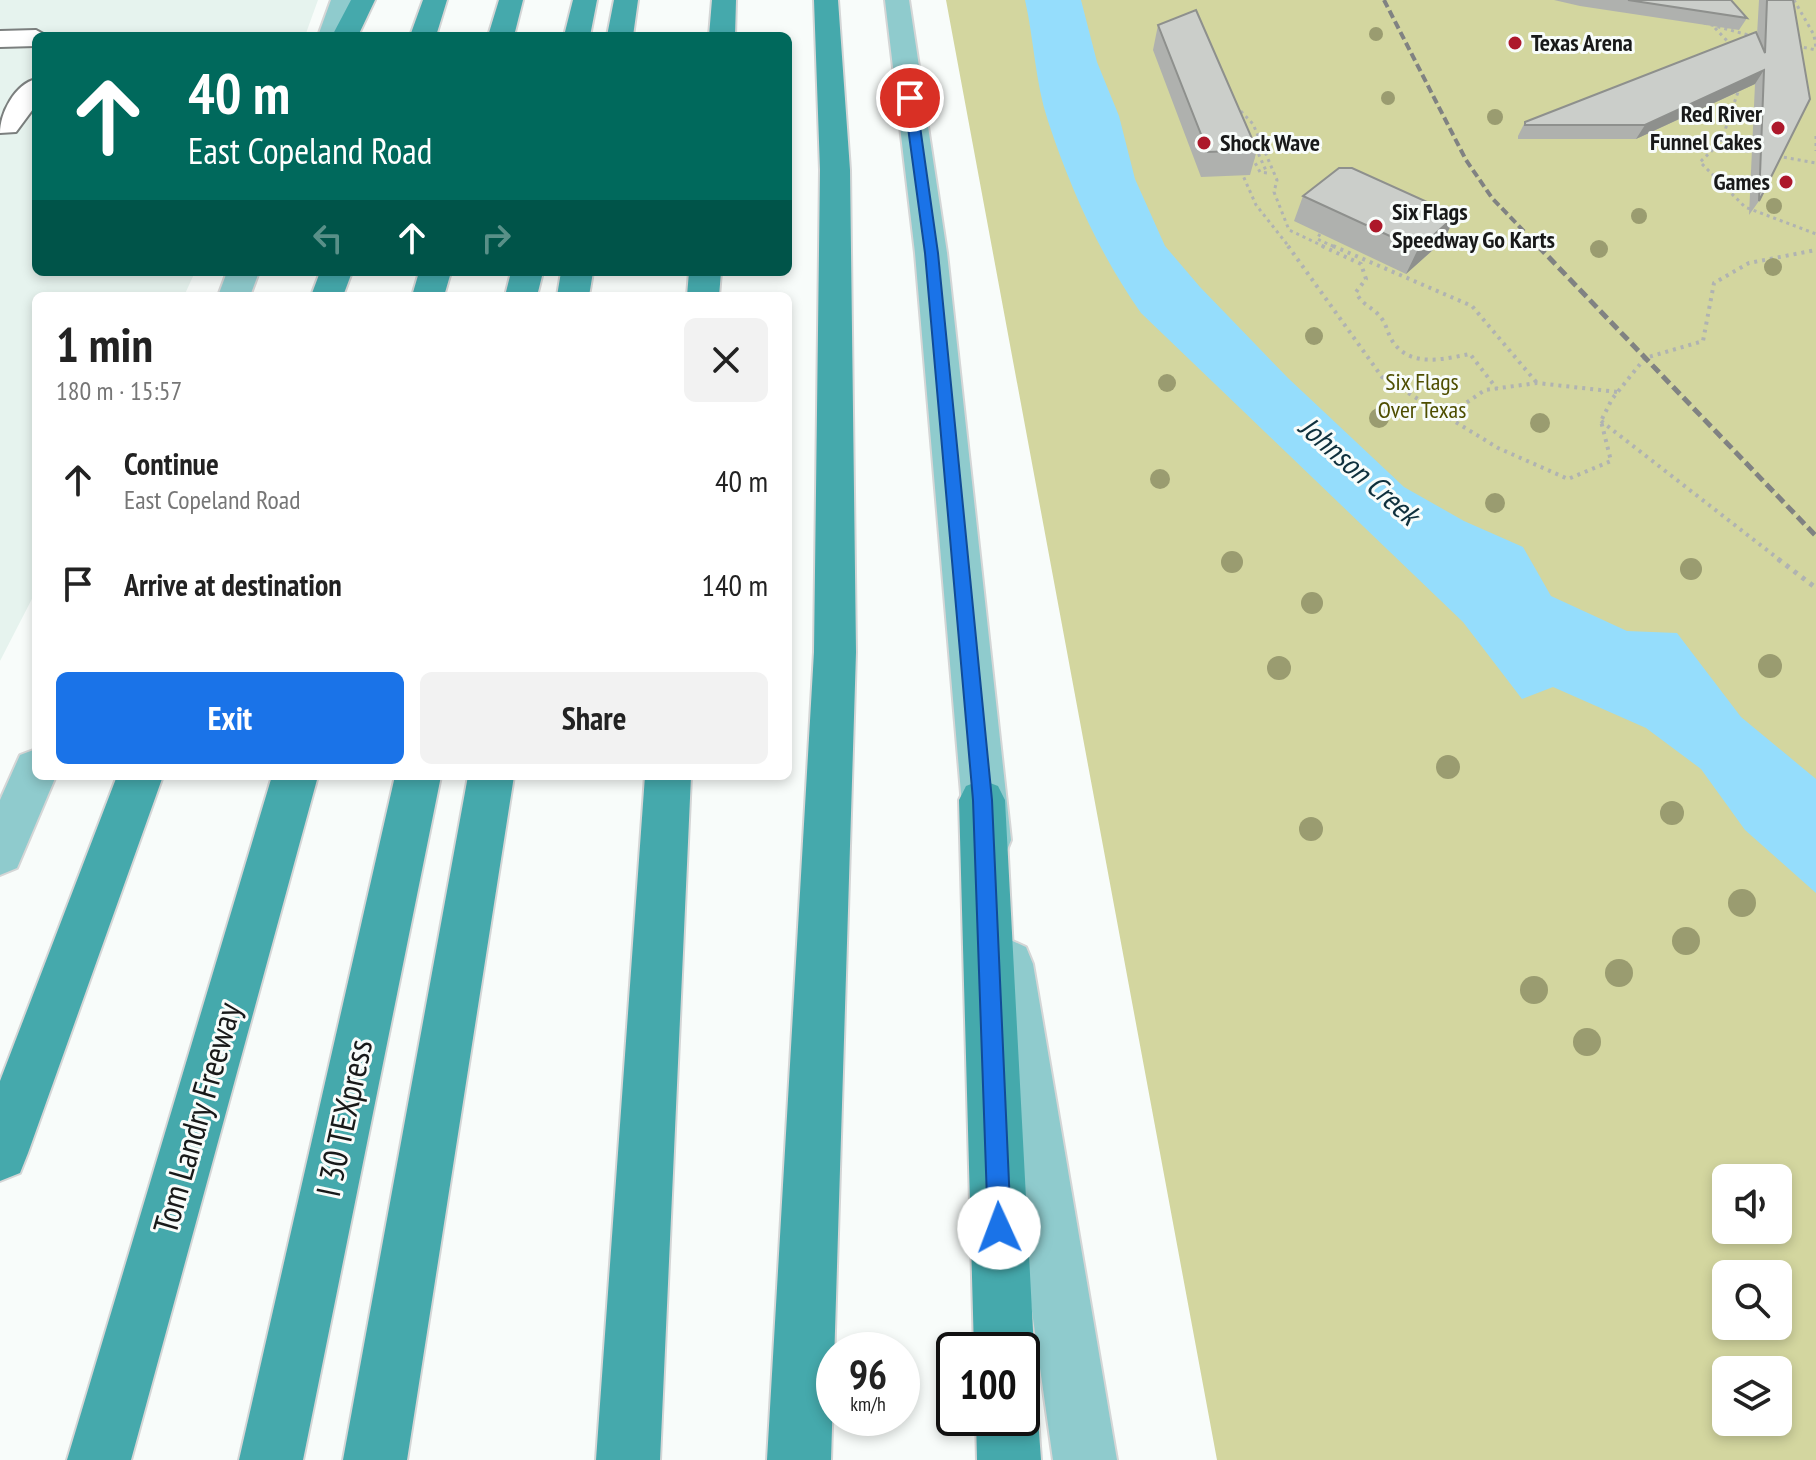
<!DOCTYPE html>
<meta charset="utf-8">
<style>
:root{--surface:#fff;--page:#f2f2f2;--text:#222;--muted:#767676;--accent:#1a73e8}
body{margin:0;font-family:"PT Sans Narrow",sans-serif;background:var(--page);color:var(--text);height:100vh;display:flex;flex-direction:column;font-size:30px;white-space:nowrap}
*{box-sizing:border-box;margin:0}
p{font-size:26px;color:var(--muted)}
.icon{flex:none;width:44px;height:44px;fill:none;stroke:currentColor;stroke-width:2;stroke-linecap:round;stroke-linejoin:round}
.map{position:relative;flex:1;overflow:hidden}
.panel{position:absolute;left:32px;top:292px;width:760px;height:488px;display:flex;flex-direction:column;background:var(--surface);border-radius:12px;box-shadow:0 4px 12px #0003}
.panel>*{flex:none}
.top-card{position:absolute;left:32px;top:32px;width:760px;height:244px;border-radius:12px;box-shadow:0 4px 12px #0003;background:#00695c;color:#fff;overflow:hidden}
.fabs{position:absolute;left:1712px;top:1164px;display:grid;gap:16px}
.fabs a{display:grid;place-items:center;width:80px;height:80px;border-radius:12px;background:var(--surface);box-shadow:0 4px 12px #0003;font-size:40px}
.speed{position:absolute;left:816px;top:1332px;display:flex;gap:16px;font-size:40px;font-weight:700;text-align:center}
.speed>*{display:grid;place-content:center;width:104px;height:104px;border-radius:50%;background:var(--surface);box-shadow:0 4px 12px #0003;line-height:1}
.speed small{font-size:20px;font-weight:400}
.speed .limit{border:4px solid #111;border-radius:12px;background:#fff;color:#111}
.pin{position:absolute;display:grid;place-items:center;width:68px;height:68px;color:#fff;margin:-34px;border:4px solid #fff;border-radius:50%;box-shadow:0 2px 8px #0007}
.me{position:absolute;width:88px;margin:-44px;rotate:358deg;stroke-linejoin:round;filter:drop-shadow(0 0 6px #0008)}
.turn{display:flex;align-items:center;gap:28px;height:168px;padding:0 24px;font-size:36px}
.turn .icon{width:104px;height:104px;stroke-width:2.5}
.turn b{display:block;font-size:56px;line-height:68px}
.lanes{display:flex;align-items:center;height:76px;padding:0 24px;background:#0003;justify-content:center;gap:40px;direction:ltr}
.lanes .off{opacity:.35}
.round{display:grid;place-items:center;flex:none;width:84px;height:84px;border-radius:12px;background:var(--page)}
.overview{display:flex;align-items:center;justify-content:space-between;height:136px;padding:0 24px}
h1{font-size:48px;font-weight:700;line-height:60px}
.primary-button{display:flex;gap:16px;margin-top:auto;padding:16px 24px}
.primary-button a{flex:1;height:92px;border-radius:12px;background:var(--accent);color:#fff;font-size:32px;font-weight:700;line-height:92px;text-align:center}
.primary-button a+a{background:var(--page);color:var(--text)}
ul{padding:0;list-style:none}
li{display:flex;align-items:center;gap:24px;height:104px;padding:0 24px}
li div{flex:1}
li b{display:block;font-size:30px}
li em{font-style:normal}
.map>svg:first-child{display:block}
.built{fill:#e6f3ee}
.green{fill:#d3d69f;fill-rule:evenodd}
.water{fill:#95ddfc}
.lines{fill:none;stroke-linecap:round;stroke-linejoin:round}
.minor-casing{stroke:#7b7f7e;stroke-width:4}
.major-casing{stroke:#d5d6d6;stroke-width:4}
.highway-casing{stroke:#d5d6d6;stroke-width:4}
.path-far2{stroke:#b0b3b2;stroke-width:3;stroke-dasharray:3 4;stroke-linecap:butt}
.path-far1{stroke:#b0b3b2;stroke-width:4;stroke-dasharray:3 5;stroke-linecap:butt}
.path{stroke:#b0b3b2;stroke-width:5;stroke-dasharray:4 6;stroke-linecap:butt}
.minor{fill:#fff;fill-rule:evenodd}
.major{fill:#8fcbcd;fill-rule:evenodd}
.highway{fill:#45a9ac;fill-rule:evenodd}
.rail-far1{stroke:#808282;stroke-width:4;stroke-dasharray:8 4;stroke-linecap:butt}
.rail{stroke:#808282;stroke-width:5;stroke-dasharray:10 5;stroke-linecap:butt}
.tree{fill:#9a9c70}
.wall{fill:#afb1ae}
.shaded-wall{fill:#8e908d}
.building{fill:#cbceca;stroke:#8e908d;stroke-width:2}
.route{fill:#1a73e8;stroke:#114b97;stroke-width:2}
.poi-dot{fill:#ad182a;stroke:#f8fcfa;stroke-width:3}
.labels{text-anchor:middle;stroke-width:6;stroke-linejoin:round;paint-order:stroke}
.far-poi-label{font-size:24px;font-weight:bold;fill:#181919;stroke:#f8fcfa;text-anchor:start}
.far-park-label{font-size:24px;fill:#4e4e00;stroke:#f8fcfa}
.water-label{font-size:30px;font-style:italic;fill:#0e303d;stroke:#f8fcfa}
.near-street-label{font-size:34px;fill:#181919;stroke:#f8fcfa}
</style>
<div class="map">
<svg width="1816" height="1460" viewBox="0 0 1816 1460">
<rect width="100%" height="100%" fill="#f8fcfa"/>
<path class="built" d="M0,0H318L305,36H36V272H195L184,296H36V591L0,661Z"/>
<path class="green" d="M946,0H1816V1460H1217ZM1726,1178H1778V1230H1726ZM1726,1274H1778V1326H1726ZM1726,1370H1778V1422H1726Z"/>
<path class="water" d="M1025,0H1081L1097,62L1119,116L1135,179L1165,246L1200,287L1288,378L1404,487L1464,521L1523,547L1551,596L1627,631L1677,633L1741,717L1816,779V893L1745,830L1701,769L1646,728L1553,687L1522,699L1463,622L1141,313C1100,255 1070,188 1048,121C1035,82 1034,39 1025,0Z"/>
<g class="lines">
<g class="minor-casing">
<path id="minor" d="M36,30L47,36H36V46L0,47V31Z
M36,79V105L16,132L0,133C0,113 15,84 36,79Z"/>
</g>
<g class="major-casing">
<path id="major" d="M331,0H355L344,36H318Z
M885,0H909L947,253L1011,840L1005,855L988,861L971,855L965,840L915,253Z
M227,272H259L250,296H218Z
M36,749V776H56L17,868L0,875V800L20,755Z
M1008,939L1026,947L1033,964L1117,1460H1053L983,964L990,947Z"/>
</g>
<g class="highway-casing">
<path id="highway" d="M351,0H375L358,36H332Z
M423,0H447L436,36H410Z
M499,0H523L514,36H488Z
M573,0H597L590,36H564Z
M614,0H638L633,36H607Z
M712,0H736L735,36H709Z
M814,0H838L850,170L856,652L831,1460H767L814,652L820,170Z
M320,272H352L343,296H311Z
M419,272H451L444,296H412Z
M511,272H543L537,296H505Z
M561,272H593L589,296H557Z
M689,272H721L719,296H687Z
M117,776H163L28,1153L20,1173L0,1181V1081Z
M272,776H318L131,1460H67Z
M395,776H441L303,1460H239Z
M468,776H514L407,1460H343Z
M645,776H691L660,1460H596Z
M982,780L998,786L1005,800L1034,1350L1022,1373V1350H974L959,800L966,786Z
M1022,1393L1029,1396L1038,1418L1041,1460H977L976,1418H1022Z"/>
</g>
<path class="path-far2" d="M1794,0L1814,35L1816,48
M1704,23L1752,36
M1715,28L1731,45
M1797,46L1816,50
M1740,86L1721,142L1700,162L1745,207L1816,234
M1236,106L1253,124L1277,180L1274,192L1289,230L1327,248
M1816,136V151
M1718,146L1755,153
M1777,156L1816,163
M1252,157L1260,172L1267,173L1255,146
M1241,171L1256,205L1290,248
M1320,234L1317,239L1337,248"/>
<path class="path-far1" d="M1288,246L1382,377L1498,448L1568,479L1611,461L1601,421L1612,399L1645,358L1703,341L1714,283L1749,263L1816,250
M1322,246L1361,264L1366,279L1356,292C1362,306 1374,307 1382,319C1387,326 1388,335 1393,342C1411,368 1444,359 1470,354L1497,389
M1333,246L1472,306L1537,383
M1447,416L1485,390L1537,383L1618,392
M1601,421L1781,561"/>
<path class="path" d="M1778,559L1816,588"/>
<use href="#minor" class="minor"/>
<use href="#major" class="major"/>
<use href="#highway" class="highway"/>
<path class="rail-far1" d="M1384,0L1466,160L1492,198L1540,248"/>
<path class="rail" d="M1538,246L1816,536"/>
</g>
<g class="tree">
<circle cx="1376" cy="34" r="7"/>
<circle cx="1388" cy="98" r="7"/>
<circle cx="1495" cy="117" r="8"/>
<circle cx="1774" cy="206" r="8"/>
<circle cx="1639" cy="216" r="8"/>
<circle cx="1599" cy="249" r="9"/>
<circle cx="1773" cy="267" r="9"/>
<circle cx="1314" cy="336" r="9"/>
<circle cx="1167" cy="383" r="9"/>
<circle cx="1379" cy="418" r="10"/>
<circle cx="1540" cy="423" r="10"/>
<circle cx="1160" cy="479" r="10"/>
<circle cx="1495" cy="503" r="10"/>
<circle cx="1232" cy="562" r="11"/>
<circle cx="1691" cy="569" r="11"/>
<circle cx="1312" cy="603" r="11"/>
<circle cx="1770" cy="666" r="12"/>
<circle cx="1279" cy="668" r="12"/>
<circle cx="1448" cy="767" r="12"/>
<circle cx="1672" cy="813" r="12"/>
<circle cx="1311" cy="829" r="12"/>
<circle cx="1742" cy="903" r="14"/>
<circle cx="1686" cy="941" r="14"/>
<circle cx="1619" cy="973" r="14"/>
<circle cx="1534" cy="990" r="14"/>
<circle cx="1587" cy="1042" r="14"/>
</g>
<path class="wall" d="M1554,0H1731L1747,18L1739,30L1580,6Z
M1759,0H1793L1759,201L1749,215L1755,84L1636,139H1518V136L1525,122L1757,35Z
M1158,25L1257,150L1250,175L1201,177L1153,50Z
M1303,196L1444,240L1406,274L1294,221Z"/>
<path class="shaded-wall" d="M1764,70L1755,84L1636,139L1645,125Z
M1456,215L1444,240L1406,274L1418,249Z"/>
<path class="building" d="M1628,0H1731L1747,18Z
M1767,0H1793L1810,99L1759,201L1764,70L1645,125H1525V122L1756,32L1765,53Z
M1196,10L1257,150L1208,152L1158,25Z
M1339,168H1352L1456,215L1418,249L1303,196Z"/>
<path class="route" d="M910,94L916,98L938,253L992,800L1011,1228L1008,1236L999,1240L991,1236L988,1228L973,800L925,253L904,98Z"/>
<g class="poi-dot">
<circle cx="1515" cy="43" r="8"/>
<circle cx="1778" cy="128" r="8"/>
<circle cx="1204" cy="143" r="8"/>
<circle cx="1786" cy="182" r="8"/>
<circle cx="1376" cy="226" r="8"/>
</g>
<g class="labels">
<g class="far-poi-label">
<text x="1531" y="51">Texas Arena</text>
<text x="1762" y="122" text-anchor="end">Red River<tspan x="1762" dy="28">Funnel Cakes</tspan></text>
<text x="1220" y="151">Shock Wave</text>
<text x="1770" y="190" text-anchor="end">Games</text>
<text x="1392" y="220">Six Flags<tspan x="1392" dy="28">Speedway Go Karts</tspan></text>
</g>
<g class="far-park-label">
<text x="1422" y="390">Six Flags<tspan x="1422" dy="28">Over Texas</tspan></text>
</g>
<g class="water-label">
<text transform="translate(1359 471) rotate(41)" y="10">Johnson Creek</text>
</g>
<g class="near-street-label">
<text transform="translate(197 1118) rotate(-74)" y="12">Tom Landry Freeway</text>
<text transform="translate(344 1118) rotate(-78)" y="12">I 30 TEXpress</text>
</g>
</g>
</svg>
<div class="fabs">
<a><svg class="icon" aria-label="sound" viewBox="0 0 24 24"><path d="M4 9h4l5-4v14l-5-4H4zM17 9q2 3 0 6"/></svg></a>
<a><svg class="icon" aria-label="search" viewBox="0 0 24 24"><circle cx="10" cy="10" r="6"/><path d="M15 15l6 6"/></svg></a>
<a><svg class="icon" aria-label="layers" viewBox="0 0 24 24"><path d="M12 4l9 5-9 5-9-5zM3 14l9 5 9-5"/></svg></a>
</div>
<div class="speed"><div>96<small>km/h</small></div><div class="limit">100</div></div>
<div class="pin" style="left:910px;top:98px;background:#d93025"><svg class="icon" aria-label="arrive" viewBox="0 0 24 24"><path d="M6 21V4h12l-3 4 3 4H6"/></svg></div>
<svg class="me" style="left:999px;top:1228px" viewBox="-20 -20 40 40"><circle r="19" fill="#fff"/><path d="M0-13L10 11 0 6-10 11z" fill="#1a73e8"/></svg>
<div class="top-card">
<div class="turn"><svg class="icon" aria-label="ahead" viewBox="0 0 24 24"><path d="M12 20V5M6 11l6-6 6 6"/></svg><div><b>40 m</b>East Copeland Road</div></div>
<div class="lanes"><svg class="icon off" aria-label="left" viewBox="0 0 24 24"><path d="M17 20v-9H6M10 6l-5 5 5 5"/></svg><svg class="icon" aria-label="ahead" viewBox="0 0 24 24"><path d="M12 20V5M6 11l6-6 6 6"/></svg><svg class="icon off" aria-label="right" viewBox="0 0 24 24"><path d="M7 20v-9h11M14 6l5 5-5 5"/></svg></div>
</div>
<section class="panel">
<div class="overview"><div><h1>1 min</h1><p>180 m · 15:57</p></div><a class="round"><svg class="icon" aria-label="close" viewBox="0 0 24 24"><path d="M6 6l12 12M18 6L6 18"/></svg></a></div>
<ul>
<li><svg class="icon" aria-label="ahead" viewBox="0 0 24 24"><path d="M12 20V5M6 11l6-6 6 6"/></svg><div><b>Continue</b><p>East Copeland Road</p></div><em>40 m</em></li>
<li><svg class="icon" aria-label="arrive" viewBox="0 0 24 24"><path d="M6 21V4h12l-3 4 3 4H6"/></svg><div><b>Arrive at destination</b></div><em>140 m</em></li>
</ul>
<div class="primary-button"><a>Exit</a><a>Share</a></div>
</section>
</div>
